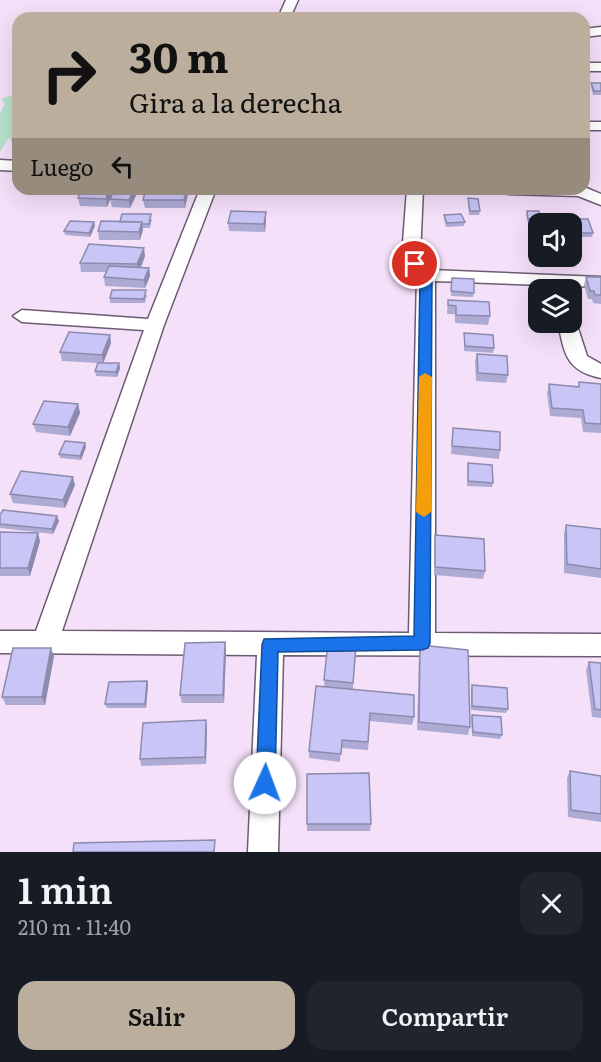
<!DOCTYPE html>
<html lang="es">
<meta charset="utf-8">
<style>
:root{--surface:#171b24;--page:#20242c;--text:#f1f3f6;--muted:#9ea1a6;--accent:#bcae9d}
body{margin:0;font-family:Literata,serif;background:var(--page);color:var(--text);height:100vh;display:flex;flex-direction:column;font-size:22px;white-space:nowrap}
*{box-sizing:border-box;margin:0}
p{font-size:20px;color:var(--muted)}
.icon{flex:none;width:33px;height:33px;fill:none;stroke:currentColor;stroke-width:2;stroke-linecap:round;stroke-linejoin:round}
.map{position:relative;height:852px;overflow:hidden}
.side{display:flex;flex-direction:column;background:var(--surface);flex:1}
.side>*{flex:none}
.guide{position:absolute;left:12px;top:12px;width:578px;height:183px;border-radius:18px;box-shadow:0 6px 24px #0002;background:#bcae9d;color:#111;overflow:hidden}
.tools{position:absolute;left:528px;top:213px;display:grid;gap:12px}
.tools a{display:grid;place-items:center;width:54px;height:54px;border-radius:12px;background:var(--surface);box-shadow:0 6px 24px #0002;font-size:30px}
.pin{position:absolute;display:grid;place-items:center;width:51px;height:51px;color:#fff;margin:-26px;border:3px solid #fff;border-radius:50%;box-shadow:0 2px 6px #0007}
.me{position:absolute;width:66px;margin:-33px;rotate:2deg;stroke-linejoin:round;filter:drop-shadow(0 0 4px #0008)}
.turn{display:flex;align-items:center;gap:21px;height:126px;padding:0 18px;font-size:27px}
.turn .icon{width:78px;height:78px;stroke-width:2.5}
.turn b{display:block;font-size:42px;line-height:51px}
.then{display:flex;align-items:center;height:57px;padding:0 18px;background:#0003;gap:12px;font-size:22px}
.round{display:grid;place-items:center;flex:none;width:63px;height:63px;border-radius:18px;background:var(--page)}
.head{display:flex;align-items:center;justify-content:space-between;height:102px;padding:0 18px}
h1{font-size:36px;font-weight:600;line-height:45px}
.primary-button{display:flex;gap:12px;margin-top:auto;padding:12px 18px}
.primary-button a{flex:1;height:69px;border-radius:18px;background:var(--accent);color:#111;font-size:24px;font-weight:600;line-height:69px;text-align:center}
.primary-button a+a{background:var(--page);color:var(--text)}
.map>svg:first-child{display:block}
.green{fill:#b6e2cb}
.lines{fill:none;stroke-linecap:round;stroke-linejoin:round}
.street-casing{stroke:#6d5b72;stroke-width:3}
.street{fill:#fff;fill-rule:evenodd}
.wall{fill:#adaad4}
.shaded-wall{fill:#8d8bad}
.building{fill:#c9c6f7;stroke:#8d8bad;stroke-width:1.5}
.route{fill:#1a73e8;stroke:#114b97;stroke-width:1.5}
.slow{fill:#f59e0b}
</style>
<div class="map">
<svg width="601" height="852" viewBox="0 0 601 852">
<rect width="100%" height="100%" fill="#f5e0fa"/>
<path class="green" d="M10,96L16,97L18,137L8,139L0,152V113L5,104L1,99Z"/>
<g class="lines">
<g class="street-casing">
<path id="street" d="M286,0H298L290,18H278Z
M601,27V35L584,37V29Z
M584,63H601V71H584Z
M584,122H601V130H584Z
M0,160L18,161V171L0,170Z
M584,187L601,194V205L578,196L508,194L500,189H584Z
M200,189H216L164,325L62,631L409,633L417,275L402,256L407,189H423L420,256L431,270L601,277V287L435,281V633L601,634V656L283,655L278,852H248L257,655L0,653V631H36L144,330L22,322L13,316L22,310L148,319Z
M572,317L576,322L587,356L601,364V378C566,371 564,353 558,322H572Z"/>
</g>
<use href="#street" class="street"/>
</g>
<path class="wall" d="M591,83H601V95H593L591,87Z
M18,131V145L13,144L12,140Z
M139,189L130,208L112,207L110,199Z
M146,189H188V194L185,208H145L143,200Z
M113,192L107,207L80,206L78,198Z
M468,198L480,211L479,215H469L468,202Z
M527,211L541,219V223H528L526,215Z
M266,212V220L265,232L229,231L228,223Z
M444,215L465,222L464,226L446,227L444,219Z
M152,219L150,228H142L143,230L140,240H99L98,231L120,222Z
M571,219L593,233L592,237H574L572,229V224L570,223Z
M94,222L95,226L90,237L65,235L64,231Z
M145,256L141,267L149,268L150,276L145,288L105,286L104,277L106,272H81L80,263Z
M586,277H601V304L593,303L592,299H588L584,285Z
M452,278L474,293L473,297L451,296Z
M147,295L145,303H110V298Z
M448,300L490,316L488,325L455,323V314H447Z
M464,333L494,348L493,353L464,351Z
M110,335L111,343L103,363H119L120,368L117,377L96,376L95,371L98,363L62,361L60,352Z
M477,354L508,375L506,383L476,381L475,362Z
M579,382L601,384V433L583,432L581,418L550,416L547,393L549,384L578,386Z
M78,404L80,413L70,436L36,432L33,424Z
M453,428L500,450L499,459L451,454Z
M85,443L86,447L81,460L60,458L59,454Z
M468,463L493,483L492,487L467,486Z
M75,485L65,508L13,503L10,494Z
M0,515L59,521L53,534L0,528Z
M566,525L601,529V578L564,573V533Z
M0,532L40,541L30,576H0Z
M435,535L485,571L483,579L434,575V543Z
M225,642L226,650L224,703H182L180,695Z
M328,642L356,645L353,689L414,717L412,725L370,721L368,750L341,748L340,762L309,758V751L324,686Z
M420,645L470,727L468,735L417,730L419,654Z
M54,656L45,705H6L2,697Z
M589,662L601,663V718L592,717L586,670Z
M147,681L148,685L146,708H107L105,704Z
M472,685L508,709L506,713L471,710V689Z
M472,715L502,735L500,739L472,736L471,719Z
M207,728L206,764L141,766L140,759Z
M570,771L601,776V822L568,817L567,778Z
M307,774L371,824L370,831H307Z"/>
<path class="shaded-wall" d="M109,189H112L113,192L107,207L106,199Z
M134,189H139L130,208L129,200Z
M187,189H188V194L185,208L184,200Z
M266,212V220L265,232L264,224Z
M94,222L95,226L90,237L89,233Z
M142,222L143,230L140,240L139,232Z
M144,248L145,256L139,272L137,264Z
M149,268L150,276L145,288L144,280Z
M110,335L111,343L103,364L102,355Z
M119,363L120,368L117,377L116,372Z
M78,404L80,413L70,436L68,427Z
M85,443L86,447L81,460L80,456Z
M73,477L75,485L65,508L63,500Z
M57,516L59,521L53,534L52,529Z
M38,533L40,541L30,576L28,568Z
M225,642L226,650L224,703L223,695Z
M51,648L54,656L45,705L42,697Z
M147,681L148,685L146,708L145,704Z
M206,720L207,728L206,764L205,757Z"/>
<path class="building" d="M591,83H601V91H594Z
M18,131V141L12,140Z
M82,189H109L106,199L78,198Z
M115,189H134L129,200L110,199Z
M146,189H187L184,200H143Z
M468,198L478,199L480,211H470Z
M231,211L266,212L264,224L228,223Z
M527,211H539L541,219H528Z
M122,214H151L149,224H141L142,222H120Z
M461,214L465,222L447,223L444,215Z
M571,219H588L593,233H575Z
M70,221L94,222L89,233L64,231Z
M101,221L142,222L139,232L98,231Z
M89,244L144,248L137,264L80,263Z
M109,266L149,268L144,280L104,277Z
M586,277H601V295H595L594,291H590Z
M452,278L474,279V293L451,291Z
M112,290H146L144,299L110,298Z
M448,300L489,302L490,316L456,315V306L448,305Z
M69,332L110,335L102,355L60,352Z
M464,333L493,335L494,348L465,346Z
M477,354L507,356L508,375L478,373Z
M98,363H119L116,372L95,371Z
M579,382L601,384V424L585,423L583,410L552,408L549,384L579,387Z
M44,401L78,404L68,427L33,424Z
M453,428L500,432V450L452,446Z
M65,441L85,443L80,456L59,454Z
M468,463L492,465L493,483L468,481Z
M21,471L73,477L63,500L10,494Z
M3,510L57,516L52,529L0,524V515Z
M566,525L601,529V569L567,564Z
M0,532L38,533L28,568H0Z
M435,535L484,539L485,571L435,567Z
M225,642L223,695H180L185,643Z
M328,642L356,645L353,683L324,680Z
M420,645L468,650L470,727L419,722Z
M13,648H51L42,697H2Z
M589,662L601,663V710L595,709Z
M147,681L145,704H105L109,682Z
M472,685L507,688L508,709L472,706Z
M316,686L414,695V717L370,713L368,742L342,740L341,754L309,751Z
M472,715L501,717L502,735L473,732Z
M206,720L205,757L140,759L143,723Z
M570,771L601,776V814L571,810Z
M369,773L371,824H307V774Z
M215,840L214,852H73L74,843Z"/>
<path class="route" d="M415,261L432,275L430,643L428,648L422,650L278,652L275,783L272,789L265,792L259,789L256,783L262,645L264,639L414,636L420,276L410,264Z"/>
<path class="slow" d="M425,373L432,377L431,512L424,517L416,512L419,377Z"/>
</svg>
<div class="tools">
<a><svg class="icon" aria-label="sound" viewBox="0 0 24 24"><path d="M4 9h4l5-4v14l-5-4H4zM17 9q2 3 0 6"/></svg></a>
<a><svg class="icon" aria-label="layers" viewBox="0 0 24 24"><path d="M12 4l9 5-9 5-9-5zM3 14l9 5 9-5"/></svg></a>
</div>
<div class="pin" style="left:415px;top:264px;background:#d93025"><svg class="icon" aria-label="arrive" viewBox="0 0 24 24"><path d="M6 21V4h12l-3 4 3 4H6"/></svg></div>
<svg class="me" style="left:265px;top:783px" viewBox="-20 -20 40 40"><circle r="19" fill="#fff"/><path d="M0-13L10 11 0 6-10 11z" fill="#1a73e8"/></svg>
<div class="guide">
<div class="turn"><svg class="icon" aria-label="right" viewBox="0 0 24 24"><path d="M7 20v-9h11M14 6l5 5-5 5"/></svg><div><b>30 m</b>Gira a la derecha</div></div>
<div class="then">Luego<svg class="icon" aria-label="left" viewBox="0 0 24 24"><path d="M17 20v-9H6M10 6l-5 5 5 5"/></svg></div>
</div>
</div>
<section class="side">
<div class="head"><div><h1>1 min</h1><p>210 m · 11:40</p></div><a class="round"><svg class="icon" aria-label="close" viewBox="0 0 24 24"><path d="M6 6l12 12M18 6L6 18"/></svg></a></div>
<div class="primary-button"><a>Salir</a><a>Compartir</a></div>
</section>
